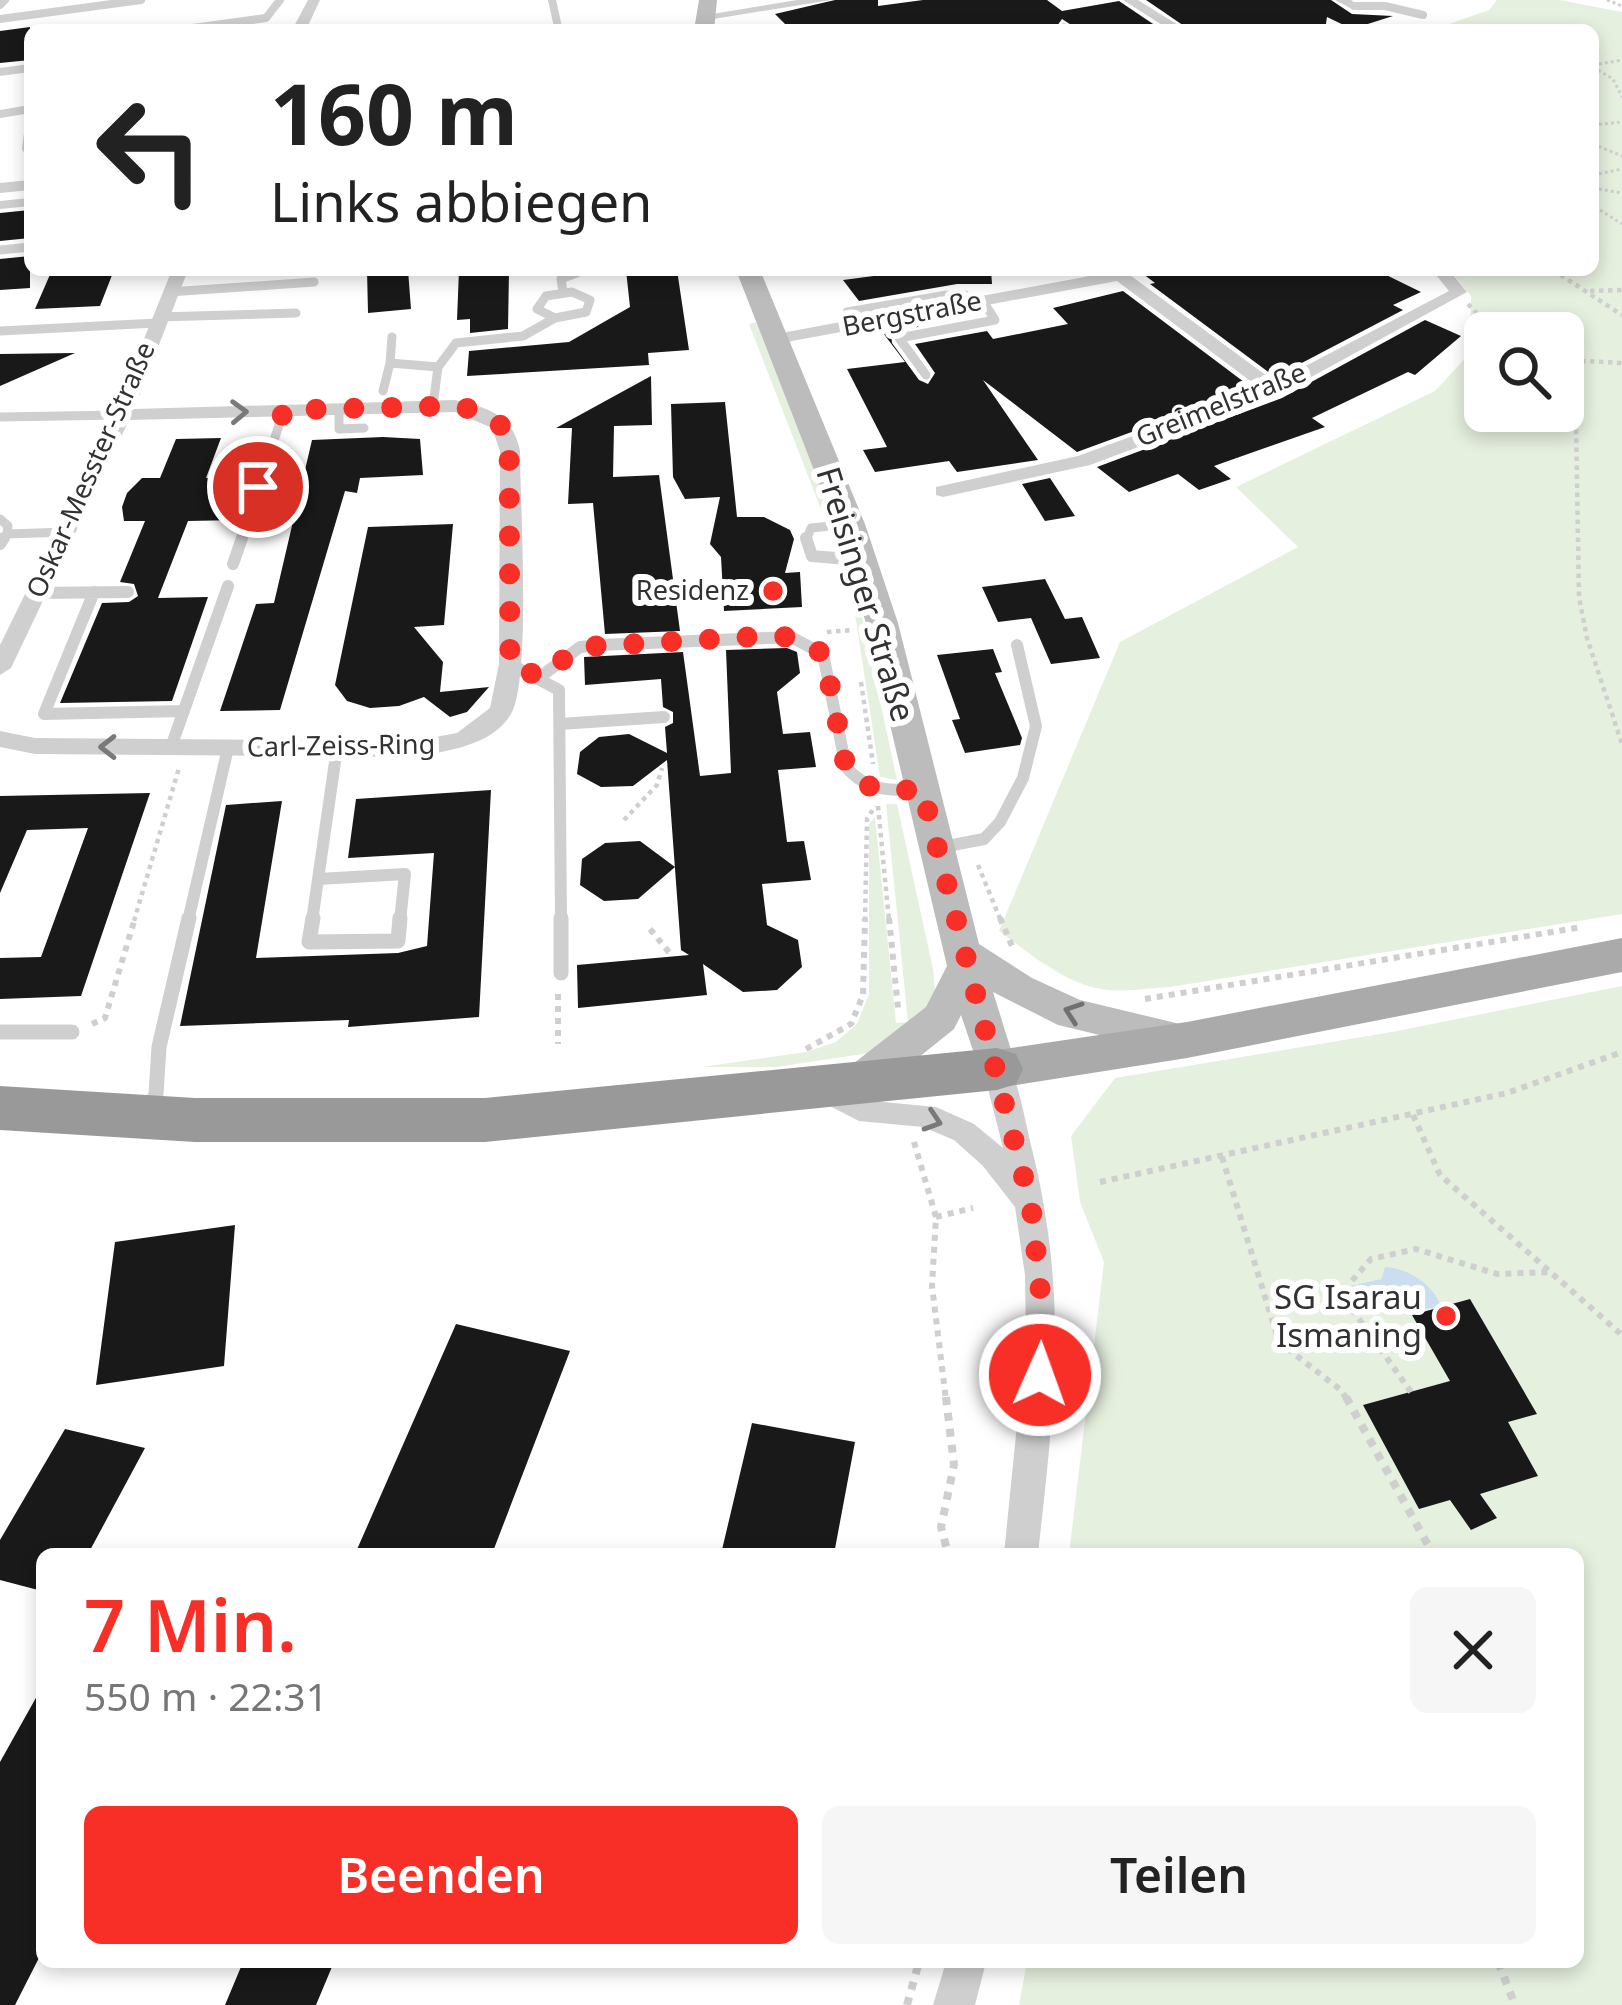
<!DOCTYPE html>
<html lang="de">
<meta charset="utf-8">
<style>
:root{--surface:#fff;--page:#f6f6f6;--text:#222;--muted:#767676;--accent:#f72f26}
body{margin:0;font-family:"Noto Sans",sans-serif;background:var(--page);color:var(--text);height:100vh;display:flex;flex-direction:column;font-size:45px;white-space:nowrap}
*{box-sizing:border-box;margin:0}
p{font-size:39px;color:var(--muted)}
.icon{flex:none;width:66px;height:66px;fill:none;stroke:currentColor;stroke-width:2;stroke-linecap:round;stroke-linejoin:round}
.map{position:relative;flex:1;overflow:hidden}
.side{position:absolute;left:36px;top:1548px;width:1548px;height:420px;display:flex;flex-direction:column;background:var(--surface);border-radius:18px;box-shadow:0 6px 18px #0003}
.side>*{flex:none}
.banner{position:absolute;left:24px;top:24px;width:1575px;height:252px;border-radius:18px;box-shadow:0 6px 18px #0003;background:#fff;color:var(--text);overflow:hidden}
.controls{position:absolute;left:1464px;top:312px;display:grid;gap:24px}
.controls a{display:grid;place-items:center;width:120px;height:120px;border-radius:18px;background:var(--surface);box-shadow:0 6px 18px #0003;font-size:60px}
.pin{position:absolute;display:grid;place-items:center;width:102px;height:102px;color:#fff;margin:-51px;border:6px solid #fff;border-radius:50%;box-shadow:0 3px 12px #0007}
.me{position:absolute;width:132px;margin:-66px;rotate:2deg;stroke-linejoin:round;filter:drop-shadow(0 0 9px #0008)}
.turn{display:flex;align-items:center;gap:42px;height:252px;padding:0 48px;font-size:54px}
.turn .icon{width:156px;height:156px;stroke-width:2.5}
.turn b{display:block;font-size:84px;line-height:102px}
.round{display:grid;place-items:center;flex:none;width:126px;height:126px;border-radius:18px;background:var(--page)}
.summary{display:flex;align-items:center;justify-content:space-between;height:204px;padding:0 48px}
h1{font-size:72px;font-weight:600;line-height:90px;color:var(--accent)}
.cta{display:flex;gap:24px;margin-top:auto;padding:24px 48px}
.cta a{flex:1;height:138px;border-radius:18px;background:var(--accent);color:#fff;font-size:48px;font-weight:600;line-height:138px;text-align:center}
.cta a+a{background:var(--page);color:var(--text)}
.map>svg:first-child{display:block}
.green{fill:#e6f0df;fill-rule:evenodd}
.water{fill:#caddf1}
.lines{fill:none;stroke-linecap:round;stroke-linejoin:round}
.stream{stroke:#caddf1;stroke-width:9}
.building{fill:#191919}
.path-far3{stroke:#cfcfcf;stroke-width:3;stroke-dasharray:3 3;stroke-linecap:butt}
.path-far2{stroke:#cfcfcf;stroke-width:4.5;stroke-dasharray:4.5 4.5;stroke-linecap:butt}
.path-far1{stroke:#cfcfcf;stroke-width:6;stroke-dasharray:6 6;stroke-linecap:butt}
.path{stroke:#cfcfcf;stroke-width:8;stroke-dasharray:8 8;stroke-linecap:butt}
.lane-far3{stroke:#cfcfcf;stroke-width:8}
.lane-far2{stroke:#cfcfcf;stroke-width:9}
.lane-far1{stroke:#cfcfcf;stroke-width:12}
.lane{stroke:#cfcfcf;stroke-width:15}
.street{fill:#cfcfcf;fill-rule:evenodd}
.secondary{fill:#bcbcbc;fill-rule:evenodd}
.primary{fill:#aaa;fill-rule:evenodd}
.highway{fill:#999;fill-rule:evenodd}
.oneway{stroke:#797979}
.oneway2{stroke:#707070}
.route{stroke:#f72f26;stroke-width:21;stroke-dasharray:0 37.8}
.poi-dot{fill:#f72f26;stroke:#fff;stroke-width:4.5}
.labels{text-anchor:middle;stroke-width:12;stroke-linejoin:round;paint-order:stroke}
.far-street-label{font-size:27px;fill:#323232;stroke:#fff}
.far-poi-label{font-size:27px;fill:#323232;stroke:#fff;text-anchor:end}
.street-label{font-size:33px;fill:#323232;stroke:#fff}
.poi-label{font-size:33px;fill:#323232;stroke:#fff;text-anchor:end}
</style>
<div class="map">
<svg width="1622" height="2005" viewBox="0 0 1622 2005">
<rect width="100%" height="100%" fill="#fff"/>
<path class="green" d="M1497,0H1559L1622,12V914L1170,987C1148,988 1122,993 1101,989C1063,982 1029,953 999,931L1120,642L1298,547L1236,487L1435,391L1470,353L1471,296L1450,270H1593V30H1432L1489,10ZM1485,333H1563V411H1485Z
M756,322L835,518L826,522L749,324Z
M841,564L851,567L897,780L880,777L856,620Z
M886,804H897L933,969L936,1004L876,1052L776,1067H702L806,1052L836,1042L857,1024L869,994V824L875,817L896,1023L908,1022Z
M1622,986V2005H1019L1027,1962H1578V1554H1069L1104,1262L1080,1202L1071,1136L1115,1078L1392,1032Z"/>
<path class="water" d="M1385,1267C1408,1268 1434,1285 1441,1307L1422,1309L1380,1284Z"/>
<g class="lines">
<path class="stream" d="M1332,1295L1380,1284"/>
</g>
<path class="building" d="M835,0H878V6L923,0H1047L1062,11L1119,1L1162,30H1079L1062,19L1054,30H791L775,14Z
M1146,0H1331L1352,14L1393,16L1352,29L1327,17L1325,30H1190Z
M30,27V60L0,63V31Z
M30,210V238L0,241V213Z
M30,256V288L0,290V259Z
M52,270H114L100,306L35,309Z
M367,270H408L411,309L368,313Z
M459,270H509L508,329L470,333V319L457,320Z
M626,270H677L689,350L648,353L649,365L467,376L469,351L569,342L630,307Z
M920,270H991L992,284H957L859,301L843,280Z
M1138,270H1376L1421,292L1393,305L1403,310L1275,377L1150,284L1155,283Z
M1123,291L1252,388L1077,452L983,380L1038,460L957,472L949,461L875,472L863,450L887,447L847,369L905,362L880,329L971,313L891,334L892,343L919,380L928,384L935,373L915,344L987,331L993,339L1068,324L1053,308Z
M1425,320L1461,336L1415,375L1408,372L1312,418L1325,427L1214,466L1231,479L1199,490L1178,474L1129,492L1097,467L1282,398Z
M75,353L0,386V354Z
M651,376L652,425L614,426L613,477L659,475L680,631L605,634L593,503L568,504L572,428H556Z
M725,402L737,517H764L790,530L794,539L785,573L800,572L802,607L724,611L721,557L710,544L720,497L685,499L673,477L671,404Z
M383,437L420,439L423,475L360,478L357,493L345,491L280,710L220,711L256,604L274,603L312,440Z
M221,438L206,478L252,477L238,520L188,521L158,598L208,597L172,701L60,703L102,603L129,602L138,596L134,584L120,582L145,521H124L122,507L127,493L142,478H160L176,439Z
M1050,478L1075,516L1045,521L1022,484Z
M453,524L444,625L414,627L443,662L440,692L489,687L467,712L450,717L424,697L399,706L370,708L347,701L335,685L368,527Z
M1045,579L1065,619L1082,617L1100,658L1051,664L1031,618L998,622L982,587Z
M787,648L797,652L800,673L777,692L783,734L810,732L816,767L778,770L787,842L804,841L811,880L762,884L767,925L798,940L802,967L777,990L743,992L703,964L707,995L578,1008L577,965L689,955L681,950L667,760L633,786L601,787L577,774L580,752L599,737L629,734L667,753L665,727L673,723V712L663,707L661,679L585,685L584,657L683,652L700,776L731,773L726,650Z
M993,649L1002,672L995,673L1022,738L1020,745L965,753L952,720L960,719L937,655Z
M491,790L479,1017L348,1027L349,1020L180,1026L226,805L282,801L256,958L398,953L427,946L434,853L348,858L356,799Z
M150,793L81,996L0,999V958L41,957L88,828L27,830L0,893V796Z
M640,841L675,867L638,899L604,901L580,885L582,859L605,843Z
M235,1225L224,1366L96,1385L115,1242Z
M1470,1299L1537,1414L1508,1422L1538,1476L1480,1494L1497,1518L1471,1530L1450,1500L1419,1509L1363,1405L1450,1381L1412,1315Z
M456,1324L570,1351L492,1554H355Z
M752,1423L855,1442L834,1554H721Z
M65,1429L145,1448L88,1554H42V1591L0,1580V1540Z
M42,1687V1952L15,2005H0V1762Z
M243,1962H334L316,2005H225Z"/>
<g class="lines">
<path class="path-far3" d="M1607,0L1622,6
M1593,65L1622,60
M1593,67L1613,79L1622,97
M1593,125L1622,122
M1593,144L1622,156
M1593,175L1622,169
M1593,188L1622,193
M1600,210L1622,224"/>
<path class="path-far2" d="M1553,270L1622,315
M1590,291L1622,290
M1468,304L1495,333
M1563,360L1622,363
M1570,360L1575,364L1579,597L1587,638L1622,744
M827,632L854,630
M861,682L873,764
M878,806L889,921
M624,820L657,785L662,768
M978,865L1001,921
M134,921L179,768
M865,921L867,819L875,806"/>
<path class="path-far1" d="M889,918L898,1008
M1000,918L1012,946
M650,929L672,956
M558,994V1044
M1145,999L1582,927
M92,1024L105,1018L135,918
M806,1049L851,1024L863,995L865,918
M1413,1115L1440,1175L1622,1335
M914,1142L936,1217L932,1286L946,1400
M1222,1157L1279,1342L1342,1391L1347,1400
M1100,1182L1507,1093L1622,1052
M936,1217L973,1208
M1411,1392L1349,1305L1350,1283L1371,1259L1416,1249L1497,1274L1553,1272"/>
<path class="path" d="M946,1397L954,1465L941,1527L948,1554
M1346,1397L1433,1554
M1498,1962L1515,2005
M907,2005L919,1962"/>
<path class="lane-far3" d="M552,0L558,27
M0,5L5,0
M1354,6H1385L1423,15
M0,19L141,0
M178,30L266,18L280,0
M505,30L704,28
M0,114L30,109
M30,119L26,148L30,155
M0,205L30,202"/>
<path class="lane-far2" d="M0,250L30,247
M169,292L314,282
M563,292L561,279L584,270
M572,292L590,300L586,312L555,318L537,309L546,296Z
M847,312L959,293L983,301L995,320L899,338L926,375
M159,317L296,313
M0,331L157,323
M390,363L392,337
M383,391L390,363L438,367
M433,406L438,367L456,343L523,336L555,318
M339,409V429L364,428
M0,417L122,415
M0,519L8,526L7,534
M2,541L7,534L67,532
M241,541L284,410
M806,541L811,528L850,524"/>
<path class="lane-far1" d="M806,538L812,556L860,560
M0,544L4,538
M233,564L242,538
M94,592L44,714L184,711
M36,593L128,592
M510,664L559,690L561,921
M540,677L580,647L599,645L791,637L823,654L846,767C867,792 892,791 922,789
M560,724L664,717
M171,747L228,586
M937,848L984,839L1000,822L1023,778L1036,726L1017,645
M319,879L405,874L400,921
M188,921L228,748
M312,921L337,748"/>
<path class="lane" d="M313,918L309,942L398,941L400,918
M561,918V973
M0,1032H72
M148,1113L156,1094L159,1047L189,918"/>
<path class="street" d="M308,0H320L306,30H292Z
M797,0H831L707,20L700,16Z
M1123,0H1138L1186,30H1170Z
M1335,0H1351L1360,6L1354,10Z
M1064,23L1075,30H1060L1057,27Z
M30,64V72L0,76V68Z
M30,180V190L0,193V183Z
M172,270H188L134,409L455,400C487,407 513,415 520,451C520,502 531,674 512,712C494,746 446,751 413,757L35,754L0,747V731L35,738L413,741L457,733L490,708L499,664L500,451L492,428L455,412L129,420L11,668L0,675V645L113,415Z
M1104,270H1123L1275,382L1449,291L1432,270H1449L1467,292L1280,394L1090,465L943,497L936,495V487L1078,456L1261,389L1117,281L776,344L767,339L776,334L1106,273Z
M997,1058L1007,1061C1019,1085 1024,1115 1030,1141C1069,1294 1055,1401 1038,1554H1004L1026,1336L1025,1275L1015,1207L983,1166L954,1140L923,1127L859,1121L814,1098L810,1090L814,1082L824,1079L873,1101L936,1107L974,1124L1003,1148L983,1069L987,1061Z
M946,1962H986L975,2005H933Z"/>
<path class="secondary" d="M699,0H717L714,30H694Z
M736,270H760L865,524L898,623L979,944L1032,978L1080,1000L1201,1029L1207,1040L1201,1051L1187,1056L1058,1025L993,992L1017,1069L1011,1080L997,1085L983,1080L961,1015L954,1029L868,1098L854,1103L840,1098L834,1086L840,1074L926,1007L947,966L866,623L835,524Z"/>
<path class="primary" d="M1622,938V972L1187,1058L997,1088L981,1082L974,1069L981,1056L997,1050L1187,1022Z"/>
<path class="highway" d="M997,1048L1016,1054L1023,1069L1016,1084L997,1090L485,1142H195L0,1130V1086L195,1098H485Z"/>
</g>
<defs><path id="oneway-chevron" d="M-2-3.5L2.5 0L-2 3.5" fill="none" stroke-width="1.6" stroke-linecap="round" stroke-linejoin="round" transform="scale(3)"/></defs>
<g class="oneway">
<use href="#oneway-chevron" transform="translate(239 412) rotate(-2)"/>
<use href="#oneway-chevron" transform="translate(108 747) rotate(-180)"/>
<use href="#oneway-chevron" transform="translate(933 1121) rotate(18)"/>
</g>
<use class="oneway2" href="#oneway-chevron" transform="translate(1073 1012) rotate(-161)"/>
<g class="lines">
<path class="route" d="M258,487L284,410L455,406C478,410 498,416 509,438L510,664L540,677L580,647L766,636L790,637L824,654L846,767C865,794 891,791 922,789L1031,1205L1042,1306L1040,1375"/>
</g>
<g class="poi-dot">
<circle cx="773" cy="591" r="12"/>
<circle cx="1446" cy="1316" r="12"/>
</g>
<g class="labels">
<g class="far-street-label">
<text transform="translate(912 314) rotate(-11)" y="9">Bergstraße</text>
<text transform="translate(1221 405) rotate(-22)" y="9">Greimelstraße</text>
<text transform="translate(91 470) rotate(-66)" y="9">Oskar-Messter-Straße</text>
<text transform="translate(341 746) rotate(-1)" y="9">Carl-Zeiss-Ring</text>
</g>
<g class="far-poi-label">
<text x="749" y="600">Residenz</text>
</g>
<g class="street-label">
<text transform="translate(866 594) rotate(73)" y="12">Freisinger Straße</text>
</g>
<g class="poi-label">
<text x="1422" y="1309">SG Isarau<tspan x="1422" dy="38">Ismaning</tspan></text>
</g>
</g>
</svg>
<div class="controls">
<a><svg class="icon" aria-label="search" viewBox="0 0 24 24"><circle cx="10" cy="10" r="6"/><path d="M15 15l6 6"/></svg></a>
</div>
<div class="pin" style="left:258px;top:487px;background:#d93025"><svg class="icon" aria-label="arrive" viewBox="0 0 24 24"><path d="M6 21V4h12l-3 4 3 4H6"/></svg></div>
<svg class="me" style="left:1040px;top:1375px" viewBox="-20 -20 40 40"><circle r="17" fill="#f72f26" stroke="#fff" stroke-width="3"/><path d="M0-11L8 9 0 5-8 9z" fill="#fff"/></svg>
<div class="banner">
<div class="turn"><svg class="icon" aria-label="left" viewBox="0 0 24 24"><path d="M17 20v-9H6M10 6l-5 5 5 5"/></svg><div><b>160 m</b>Links abbiegen</div></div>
</div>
<section class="side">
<div class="summary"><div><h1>7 Min.</h1><p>550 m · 22:31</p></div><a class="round"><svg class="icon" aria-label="close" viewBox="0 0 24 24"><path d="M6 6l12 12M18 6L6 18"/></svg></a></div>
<div class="cta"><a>Beenden</a><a>Teilen</a></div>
</section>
</div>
